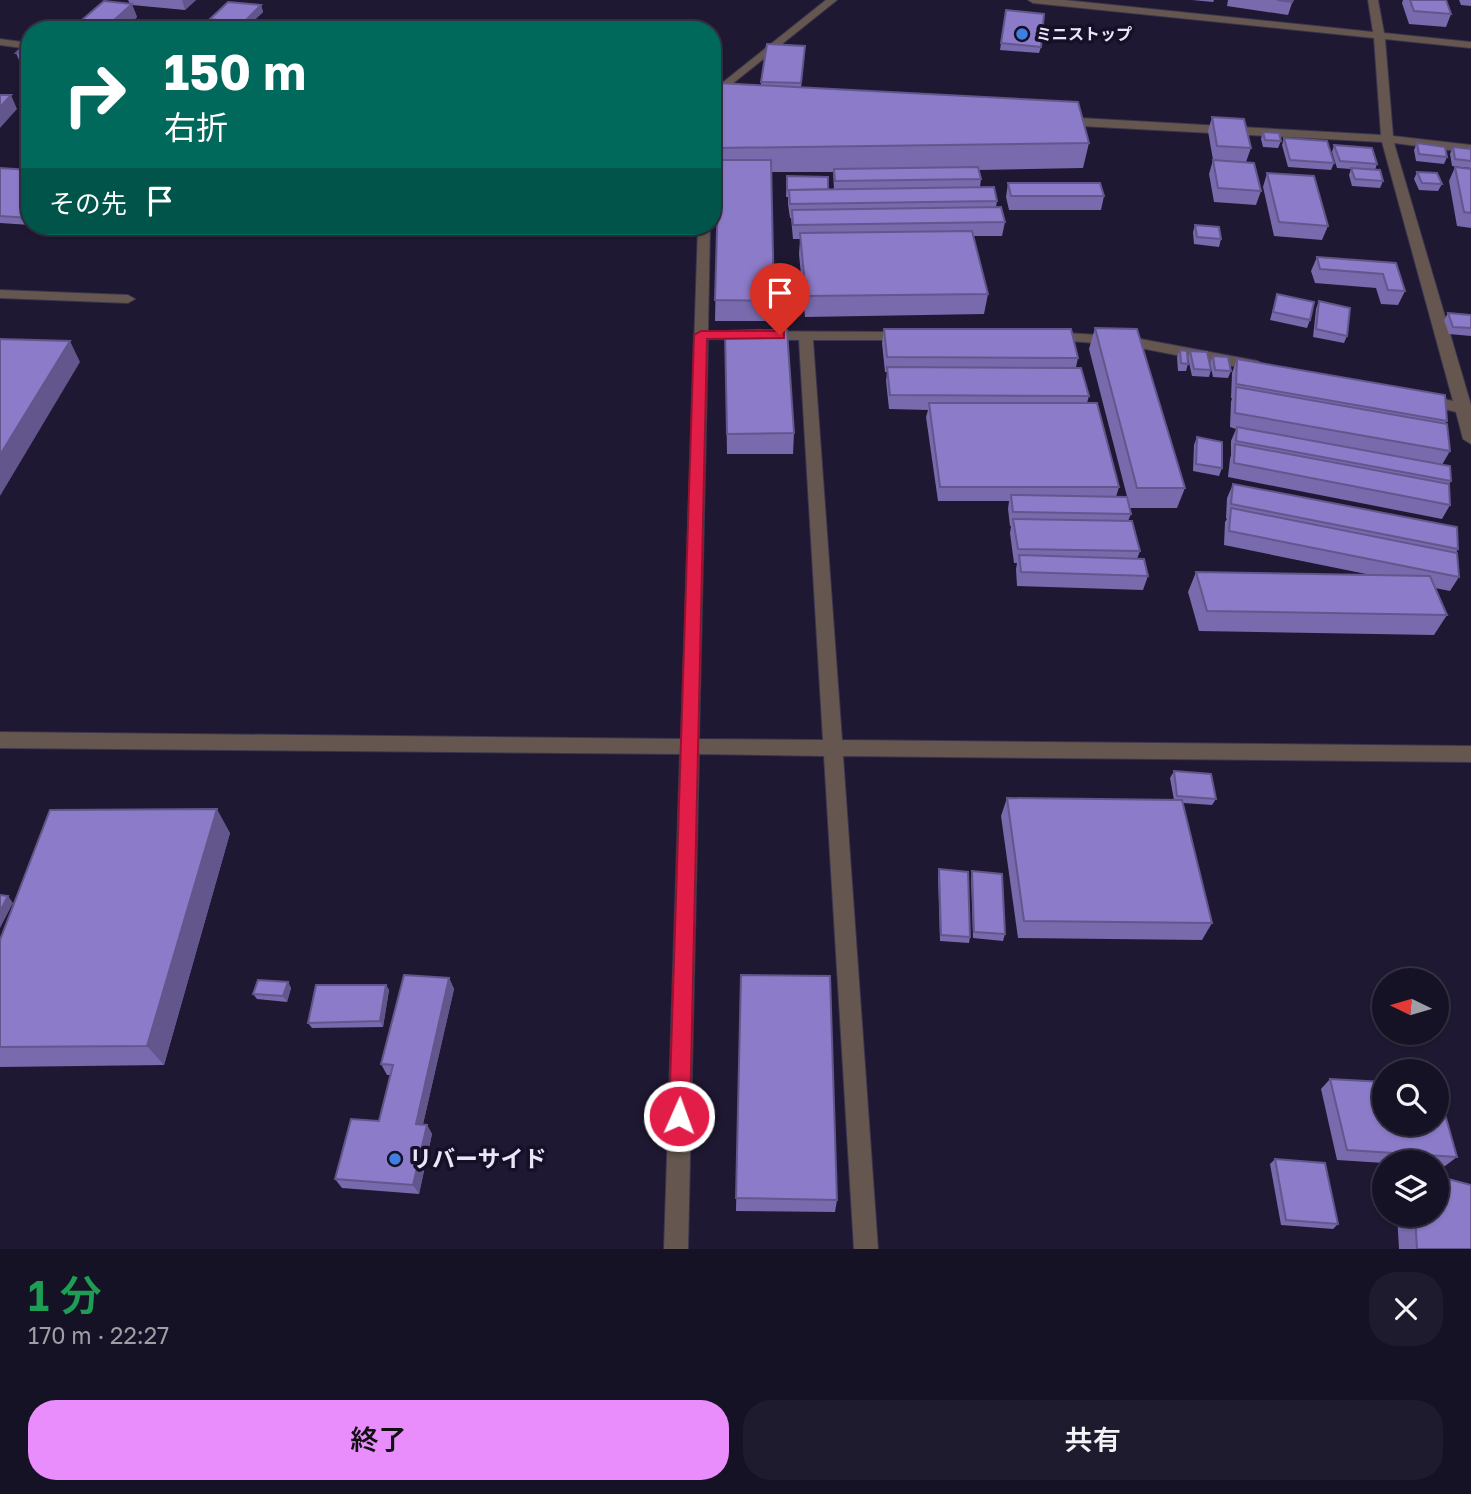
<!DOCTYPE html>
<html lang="ja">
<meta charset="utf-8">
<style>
:root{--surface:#161226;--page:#1f1b2e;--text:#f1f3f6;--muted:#9e9ea7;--line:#353243;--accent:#ea8dfc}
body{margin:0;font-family:"Golos Text","Noto Sans JP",sans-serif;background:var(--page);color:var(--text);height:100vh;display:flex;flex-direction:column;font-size:26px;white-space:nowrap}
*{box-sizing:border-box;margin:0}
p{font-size:23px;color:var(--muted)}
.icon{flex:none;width:38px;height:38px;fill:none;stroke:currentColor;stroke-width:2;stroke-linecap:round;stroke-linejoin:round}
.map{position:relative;height:1249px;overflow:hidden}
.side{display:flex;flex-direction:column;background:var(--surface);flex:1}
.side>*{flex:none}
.banner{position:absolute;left:21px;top:21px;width:700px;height:214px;border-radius:28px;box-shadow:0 2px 5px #0004,0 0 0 2px var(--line);background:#00695c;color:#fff;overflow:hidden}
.needle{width:46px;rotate:275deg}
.tools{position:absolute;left:1372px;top:968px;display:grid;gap:14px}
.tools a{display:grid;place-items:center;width:77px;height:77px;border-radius:50%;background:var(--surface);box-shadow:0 2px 5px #0004,0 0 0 2px var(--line);font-size:35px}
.pin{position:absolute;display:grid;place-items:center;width:60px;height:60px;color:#fff;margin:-72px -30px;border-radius:50% 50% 50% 0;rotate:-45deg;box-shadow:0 0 7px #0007}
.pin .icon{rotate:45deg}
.me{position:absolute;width:77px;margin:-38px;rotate:2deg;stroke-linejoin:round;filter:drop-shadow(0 0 5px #0008)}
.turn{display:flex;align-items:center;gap:24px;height:147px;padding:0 28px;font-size:32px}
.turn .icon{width:91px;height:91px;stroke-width:2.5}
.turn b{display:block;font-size:49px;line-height:60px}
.then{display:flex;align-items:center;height:66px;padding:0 28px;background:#0003;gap:14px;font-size:26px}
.round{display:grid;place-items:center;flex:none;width:74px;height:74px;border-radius:28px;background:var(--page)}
.headline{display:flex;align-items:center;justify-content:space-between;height:119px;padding:0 28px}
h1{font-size:42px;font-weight:600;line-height:52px;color:#1e9e55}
.primary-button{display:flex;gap:14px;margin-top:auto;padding:14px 28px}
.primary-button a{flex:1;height:80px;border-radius:28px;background:var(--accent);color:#111;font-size:28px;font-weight:600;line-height:80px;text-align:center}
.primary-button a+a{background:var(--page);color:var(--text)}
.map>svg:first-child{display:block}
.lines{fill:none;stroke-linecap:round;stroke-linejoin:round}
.minor-casing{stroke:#3a354e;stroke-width:2}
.minor{fill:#65574f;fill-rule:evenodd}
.wall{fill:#786aac}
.shaded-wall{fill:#62568c}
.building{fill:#8c7bc8;stroke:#62568c;stroke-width:2}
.route{fill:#e11d48;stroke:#92132f;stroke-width:2}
.shop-dot{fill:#3f7fe0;stroke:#150f27;stroke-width:2.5}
.labels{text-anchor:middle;stroke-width:7;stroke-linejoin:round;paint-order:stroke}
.far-poi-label{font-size:16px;font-weight:bold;fill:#e9e6f8;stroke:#150f27;text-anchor:start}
.near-poi-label{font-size:23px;font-weight:bold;fill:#e9e6f8;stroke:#150f27;text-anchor:start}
</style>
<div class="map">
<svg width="1471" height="1249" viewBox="0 0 1471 1249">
<rect width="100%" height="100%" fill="#1e1832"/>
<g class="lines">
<g class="minor-casing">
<path id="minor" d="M826,0H837L712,100V91Z
M1028,0H1064L1373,32L1368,0H1378L1384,33L1471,42V48L1385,39L1393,136L1471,145V153L1394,143L1471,405V444L1463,439L1456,412L1417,402L1415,399L1422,394L1453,401L1382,142L1062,125L1056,121L1062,117L1381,135L1374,38L1033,3Z
M0,39L30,43V49L0,45Z
M698,226H710L708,331L907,332L914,336L907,340H813L842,740L1471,746V762L843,756L878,1249H854L824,756L699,754L688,1249H664L680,754L0,748V732L681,739ZM708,339L799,340L823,740L699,739Z
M0,290L128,295L135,299L128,303L0,298Z
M1051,332L1130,337L1258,361L1265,366L1258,371L1130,346L1046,339V333Z"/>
</g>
<use href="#minor" class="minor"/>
</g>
<path class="wall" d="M128,0H196L185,10L132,5L137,17L123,30H77L75,26L130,4Z
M1192,0H1214L1213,2Z
M1228,0H1293L1288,15L1227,6Z
M1403,0H1446L1451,14L1446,27L1409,24L1402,3Z
M1459,0H1471V6L1461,5Z
M261,5L263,12L245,29L229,27V30L210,20Z
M1006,10L1041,47L1039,53L1000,50Z
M30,45V61L19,60L16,53Z
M805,46L801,88L1089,143L1083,168L979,170L981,179L980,187L997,201L996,207L1005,222L1002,236H973L988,294L984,314L805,317L799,254L800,239H793L791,218H790L788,204V197H786L787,176L828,189H834L833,172H771L773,321H715L718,173L717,148L761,86V82Z
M1212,117L1251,148L1246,162L1213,160L1208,131Z
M30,120V144H27L21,131Z
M1263,132L1281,141L1278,148L1263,147L1261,139Z
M1284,138L1334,163L1331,170L1288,167L1282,145Z
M1417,143L1447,157L1444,164L1416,161L1414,150Z
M1334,145L1377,164L1375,170L1383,181L1380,188L1352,186L1349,175L1351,169L1337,168L1332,152Z
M1453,147L1471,149V168L1452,166L1450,154Z
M1213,160L1261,191L1256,205L1214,202L1209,174Z
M1455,167L1471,169V228L1457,226L1449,181Z
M0,168L30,170V225L0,223Z
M1417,172L1442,184L1438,191L1419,190L1414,179Z
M1267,173L1328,226L1322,240L1274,236L1263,187Z
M1008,183L1104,196L1101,210H1009L1006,197Z
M1195,225L1221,239L1219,247L1194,244L1193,232Z
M1317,257L1396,263L1405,291L1398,305L1381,304L1376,288L1315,283L1311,271Z
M1277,294L1310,320L1307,328L1270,320Z
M1319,301L1347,336L1344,343L1313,337L1316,309Z
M1448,313L1471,315V336L1449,334L1444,320Z
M1095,328L1185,488L1177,508H1130L1089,349Z
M884,329L1078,358L1076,367L1089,396L1087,403L1119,487L1116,497L1131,514L1128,521L1140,551L1137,559L1148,576L1143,590L1017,586L1016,569L1017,563H1014L1010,533L1011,526H1010L1008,509L1009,501H938L926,417L928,410L889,409L886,381L887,372H885L882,343Z
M725,331L794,433L793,454H727Z
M1180,350L1188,364L1186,371H1178L1177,357Z
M1190,351L1211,370L1209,377L1192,376L1188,358Z
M1213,356L1231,371L1228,378L1213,377L1210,363Z
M1237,359L1447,421L1445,424L1450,451L1442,465L1451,481L1449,484L1450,505L1442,519L1228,477L1230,459L1231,455V441L1236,429L1230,427L1231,402L1232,398H1231L1232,373Z
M1197,437L1222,468L1219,476L1193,471L1194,445Z
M1233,484L1458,549L1456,553L1459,577L1450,591L1435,588L1447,615L1434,635L1199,631L1188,592L1196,572L1371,575L1224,545L1225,522L1227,519L1226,518L1227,498Z
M1174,771L1216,799L1212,805L1183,803L1212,923L1202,940L1018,938L1001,816L1007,798L1174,800L1170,778Z
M230,833L164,1065L0,1067V940Z
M939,869L970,937L969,943L940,941L938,876Z
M972,871L1005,934L1003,941L973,938L971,878Z
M741,975L837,1200L835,1212L736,1211Z
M449,978L454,989L423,1124L427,1125L432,1134L419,1194L342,1188L335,1179L379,1121L390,1075H387L381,1064Z
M288,982L291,988L287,1002L257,999L253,994Z
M386,985L389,990L383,1027L312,1028L308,1023Z
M1330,1079L1457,1157L1445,1166H1437V1162L1384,1163L1337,1160L1321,1089Z
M1275,1159L1338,1224L1333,1229L1281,1225L1270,1164Z
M1397,1214H1437L1471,1249H1399Z"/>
<path class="shaded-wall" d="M182,0H196L185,10Z
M132,4L137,17L123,30H104Z
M261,5L263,12L245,29L243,23Z
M227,21L229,30H219Z
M11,95L17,109L0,128V107Z
M70,341L80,362L0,496V455Z
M217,809L230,833L164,1065L147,1046Z
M8,896L13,903L0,928V911Z
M449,978L454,989L421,1133L416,1124Z
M288,982L291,988L287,1002L283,996Z
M386,985L389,990L383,1027L380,1021Z
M427,1125L432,1134L419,1194L413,1185Z"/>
<path class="building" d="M1277,0H1293L1292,2Z
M1410,0H1446L1451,14L1414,11Z
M104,1L132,4L104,29L75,26Z
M228,2L261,5L243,23L210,19Z
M1006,10L1044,14L1041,47L1001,43Z
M208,20L227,21L219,30H198Z
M25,44L30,45V54L16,53Z
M767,44L805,46L801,83L761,82Z
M718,83L1078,102L1089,143L717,148Z
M0,95H11L0,107Z
M1212,117L1244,119L1251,148L1217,146Z
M30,120V131H21Z
M1263,132L1279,133L1281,141L1265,140Z
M1284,138L1327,141L1334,163L1290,160Z
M1417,143L1445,147L1447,157L1419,154Z
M1334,145L1372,148L1377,164L1340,161Z
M1453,147L1471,149V161L1455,159Z
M719,160H771L774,301L715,300Z
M1213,160L1254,163L1261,191L1218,188Z
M978,167L981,179L835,181L834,169Z
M1455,167L1471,169V213L1464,212Z
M0,168L30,170V218L0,216Z
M1351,168L1380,170L1383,181L1355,179Z
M1417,172L1437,173L1442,184L1422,183Z
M1267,173L1314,176L1328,226L1279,222Z
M787,176L828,177V189L787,190Z
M1008,183H1100L1104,196H1011Z
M994,187L997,201L790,204L789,190Z
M1001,207L1005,222L793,225L792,210Z
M1195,225L1219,227L1221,239L1197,237Z
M972,231L988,294L806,296L800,233Z
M1317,257L1396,263L1405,291L1388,290L1383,274L1320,269Z
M1277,294L1314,302L1310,320L1273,312Z
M1319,301L1350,308L1347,336L1316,329Z
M1448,313L1471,315V328L1453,327Z
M1095,328L1137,329L1185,488H1137Z
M884,329H1071L1078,358L887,357Z
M787,330L794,433L727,434L725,331Z
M0,339L70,341L0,455Z
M1180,350L1187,351L1188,364L1181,363Z
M1190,351L1207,352L1211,370L1194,369Z
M1213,356L1228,357L1231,371L1215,370Z
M1237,359L1445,395L1447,421L1236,384Z
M887,367L1081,368L1089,396L890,395Z
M1236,387L1447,424L1450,451L1235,413Z
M929,403H1097L1119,487H940Z
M1237,427L1450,466L1451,481L1236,441Z
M1197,437L1222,442V468L1196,464Z
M1235,444L1449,484L1450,505L1234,463Z
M1233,484L1457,527L1458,549L1231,504Z
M1011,495L1127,497L1131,514L1013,512Z
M1231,508L1457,553L1459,577L1229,531Z
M1013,519L1132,521L1140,551L1018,549Z
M1019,555L1144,559L1148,576L1021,572Z
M1196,572L1430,576L1447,615L1207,611Z
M1174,771L1211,774L1216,799L1177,796Z
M1007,798L1182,800L1212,923L1024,921Z
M217,809L147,1046L0,1047V940L50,810Z
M939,869L968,872L970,937L941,935Z
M972,871L1002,874L1005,934L974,932Z
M0,895L8,896L0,911Z
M404,975L449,978L416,1124L427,1125L413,1185L335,1179L351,1119L379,1121L393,1065L381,1064Z
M741,975L830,976L837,1200L736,1198Z
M258,980L288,982L283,996L253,994Z
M316,985H386L380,1021L308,1023Z
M1330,1079L1384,1082V1124H1437V1086L1457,1157L1347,1150Z
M1275,1159L1325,1163L1338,1224L1286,1220Z
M1437,1176L1471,1185V1249H1417L1415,1214H1437Z"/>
<path class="route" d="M780,331L784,332V338L707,339L690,1116L687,1124L679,1127L672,1124L669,1116L694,335L701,331Z"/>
<g class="shop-dot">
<circle cx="1022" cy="34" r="7"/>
<circle cx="395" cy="1159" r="7"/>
</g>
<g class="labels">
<g class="far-poi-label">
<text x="1036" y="40">ミニストップ</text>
</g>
<g class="near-poi-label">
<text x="409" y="1167">リバーサイド</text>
</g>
</g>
</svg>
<div class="tools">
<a><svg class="needle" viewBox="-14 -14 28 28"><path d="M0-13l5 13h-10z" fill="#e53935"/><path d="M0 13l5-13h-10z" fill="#9e9ea7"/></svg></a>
<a><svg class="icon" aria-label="search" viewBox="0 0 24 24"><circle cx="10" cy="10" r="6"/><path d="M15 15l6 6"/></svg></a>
<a><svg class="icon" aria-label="layers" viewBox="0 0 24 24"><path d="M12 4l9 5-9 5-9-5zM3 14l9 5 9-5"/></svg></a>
</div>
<div class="pin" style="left:780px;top:335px;background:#d93025"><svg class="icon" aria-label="arrive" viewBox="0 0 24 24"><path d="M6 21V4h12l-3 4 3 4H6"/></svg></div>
<svg class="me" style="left:679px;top:1116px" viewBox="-20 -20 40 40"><circle r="17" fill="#e11d48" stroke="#fff" stroke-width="3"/><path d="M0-11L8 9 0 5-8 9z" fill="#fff"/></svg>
<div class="banner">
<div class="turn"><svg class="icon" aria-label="right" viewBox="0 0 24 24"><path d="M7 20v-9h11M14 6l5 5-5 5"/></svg><div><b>150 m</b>右折</div></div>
<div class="then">その先<svg class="icon" aria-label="arrive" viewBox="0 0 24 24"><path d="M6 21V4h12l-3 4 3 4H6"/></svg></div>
</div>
</div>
<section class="side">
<div class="headline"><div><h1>1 分</h1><p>170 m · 22:27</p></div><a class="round"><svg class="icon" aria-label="close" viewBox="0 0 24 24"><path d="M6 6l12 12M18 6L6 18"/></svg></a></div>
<div class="primary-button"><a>終了</a><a>共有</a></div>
</section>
